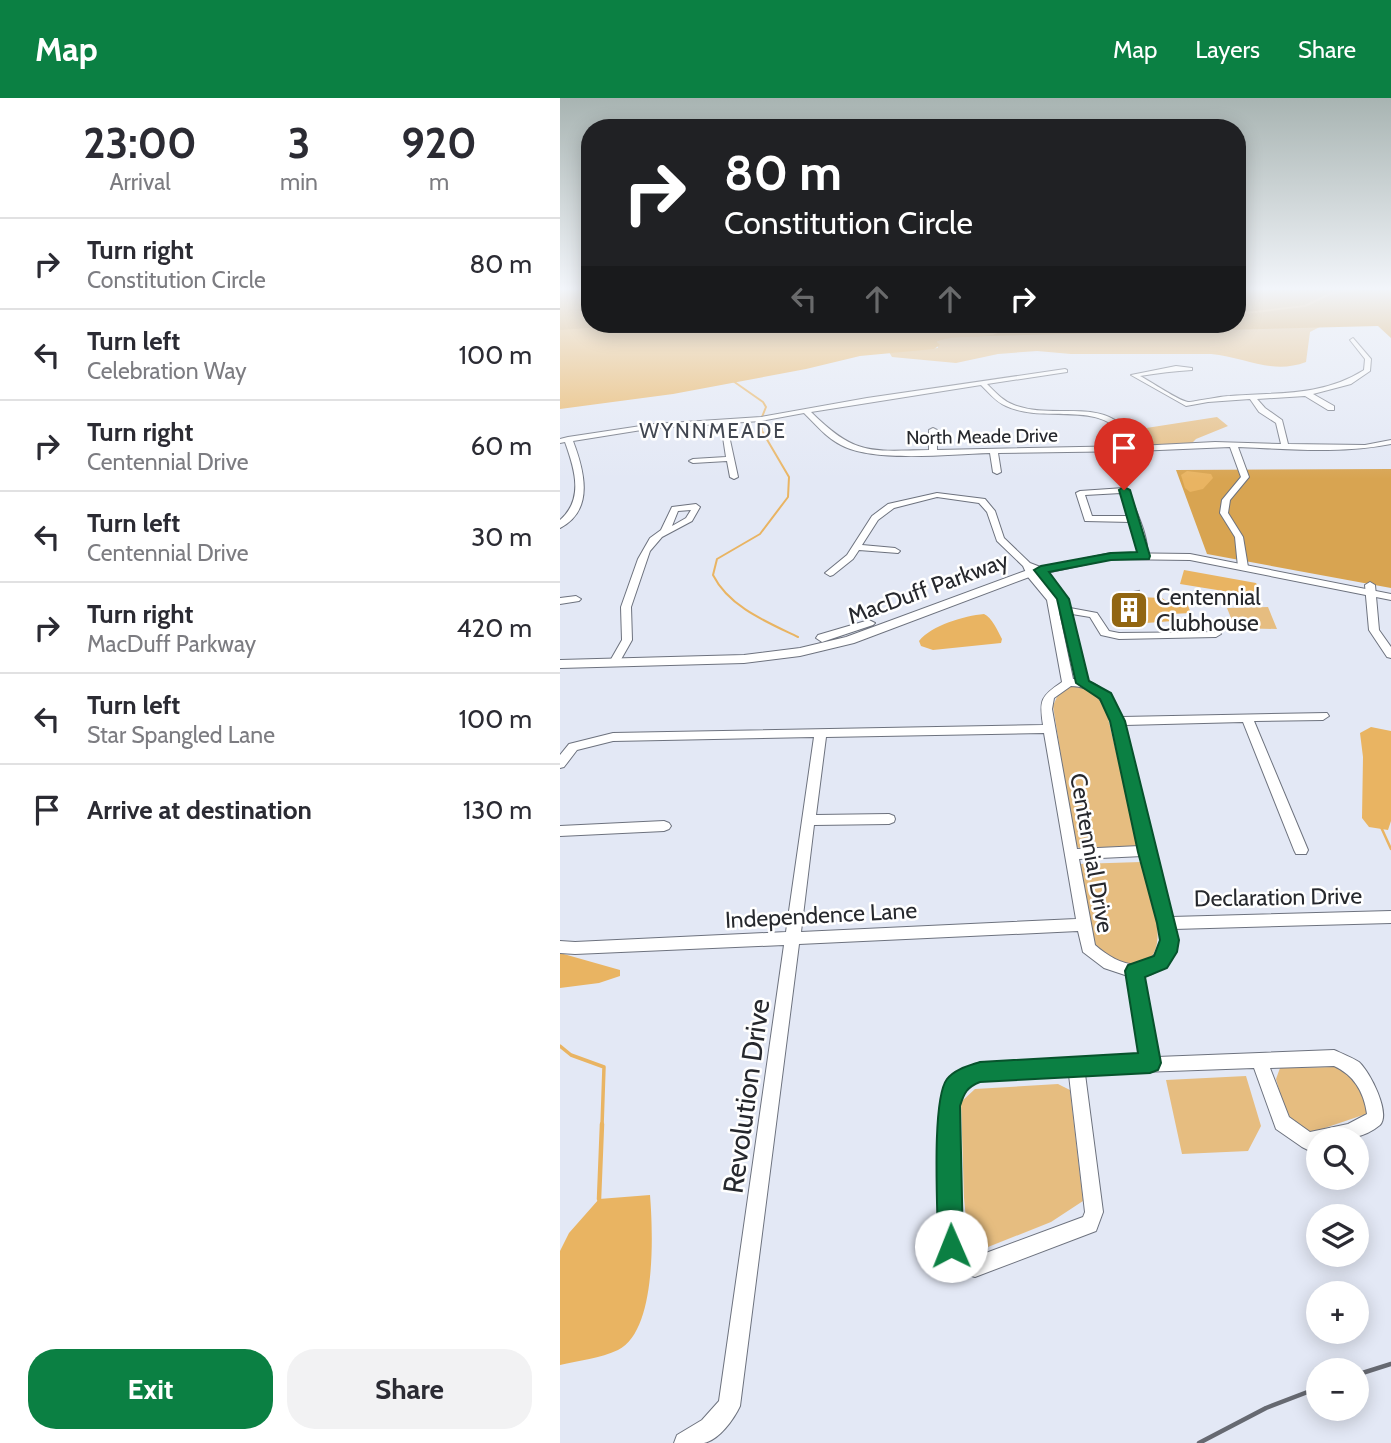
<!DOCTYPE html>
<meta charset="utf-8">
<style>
:root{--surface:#fff;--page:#f2f2f3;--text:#2b2b33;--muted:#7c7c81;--line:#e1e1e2;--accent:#0b8043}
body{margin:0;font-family:Cabin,sans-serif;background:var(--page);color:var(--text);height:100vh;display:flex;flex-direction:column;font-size:26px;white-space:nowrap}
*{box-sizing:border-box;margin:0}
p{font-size:23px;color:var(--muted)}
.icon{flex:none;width:38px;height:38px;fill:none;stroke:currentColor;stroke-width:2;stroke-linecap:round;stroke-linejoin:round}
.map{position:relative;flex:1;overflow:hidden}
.sheet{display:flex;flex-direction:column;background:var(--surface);width:560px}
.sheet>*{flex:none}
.top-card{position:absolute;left:21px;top:21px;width:665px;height:214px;border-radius:28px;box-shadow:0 4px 18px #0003;background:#202124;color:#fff;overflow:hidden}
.controls{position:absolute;left:746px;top:1029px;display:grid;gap:14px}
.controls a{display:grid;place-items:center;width:63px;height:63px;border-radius:50%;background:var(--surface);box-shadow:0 4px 18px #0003;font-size:35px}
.pin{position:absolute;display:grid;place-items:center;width:60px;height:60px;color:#fff;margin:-72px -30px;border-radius:50% 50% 50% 0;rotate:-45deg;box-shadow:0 0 7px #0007}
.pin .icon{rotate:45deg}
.me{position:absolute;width:77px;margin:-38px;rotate:359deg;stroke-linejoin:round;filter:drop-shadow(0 0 5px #0008)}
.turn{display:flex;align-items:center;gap:24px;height:147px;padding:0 28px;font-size:32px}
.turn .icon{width:91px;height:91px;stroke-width:2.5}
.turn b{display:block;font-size:49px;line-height:60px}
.lanes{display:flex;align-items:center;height:66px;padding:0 28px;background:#0003;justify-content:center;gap:35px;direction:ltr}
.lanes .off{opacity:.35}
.eta{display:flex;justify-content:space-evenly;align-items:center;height:119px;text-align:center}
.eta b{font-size:42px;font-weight:700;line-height:49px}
.button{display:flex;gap:14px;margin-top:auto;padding:14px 28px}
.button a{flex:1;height:80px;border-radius:28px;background:var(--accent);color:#fff;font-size:28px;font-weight:700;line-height:80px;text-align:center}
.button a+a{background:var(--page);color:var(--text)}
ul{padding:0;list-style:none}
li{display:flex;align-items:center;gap:21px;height:91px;padding:0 28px;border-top:2px solid var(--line)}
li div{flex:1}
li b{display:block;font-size:26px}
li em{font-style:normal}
header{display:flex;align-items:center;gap:42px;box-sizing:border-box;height:98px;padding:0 35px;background:var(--accent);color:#fff}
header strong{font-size:33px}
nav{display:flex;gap:38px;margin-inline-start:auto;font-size:24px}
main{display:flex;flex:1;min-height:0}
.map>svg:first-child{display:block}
.green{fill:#e6bd80}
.forest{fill:#d8a451}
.water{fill:#e9b462}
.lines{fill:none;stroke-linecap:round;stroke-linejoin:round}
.stream-far3{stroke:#e9b462;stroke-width:2}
.stream-far2{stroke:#e9b462;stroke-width:2.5}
.stream-far1{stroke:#e9b462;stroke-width:3.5}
.stream{stroke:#e9b462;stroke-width:4.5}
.minor-casing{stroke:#6d727e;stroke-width:2}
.tertiary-casing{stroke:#6d727e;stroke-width:2}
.minor{fill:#fff;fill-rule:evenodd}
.tertiary{fill:#fff;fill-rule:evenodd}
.rail{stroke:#666971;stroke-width:4.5}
.wall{fill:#a7abb6}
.building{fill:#c2c7d4;stroke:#888b94;stroke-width:2}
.route{fill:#0b8043;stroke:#07532c;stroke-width:2}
.labels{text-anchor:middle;stroke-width:5;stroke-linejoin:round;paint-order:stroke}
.far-street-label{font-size:19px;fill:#26282d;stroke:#fff}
.far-neighbourhood-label{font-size:21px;letter-spacing:2px;fill:#424751;stroke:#fff}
.street-label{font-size:23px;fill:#26282d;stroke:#fff}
.poi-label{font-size:23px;fill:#26282d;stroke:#fff;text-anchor:start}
.near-street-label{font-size:28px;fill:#26282d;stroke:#fff}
</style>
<header>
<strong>Map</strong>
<nav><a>Map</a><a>Layers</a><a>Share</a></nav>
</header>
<main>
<section class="sheet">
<div class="eta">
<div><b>23:00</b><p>Arrival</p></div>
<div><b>3</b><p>min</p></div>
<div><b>920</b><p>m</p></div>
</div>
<ul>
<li><svg class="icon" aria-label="right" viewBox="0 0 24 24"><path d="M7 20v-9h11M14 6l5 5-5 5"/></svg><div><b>Turn right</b><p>Constitution Circle</p></div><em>80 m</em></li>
<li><svg class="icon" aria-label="left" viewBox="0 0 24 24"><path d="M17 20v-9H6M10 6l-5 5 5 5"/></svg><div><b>Turn left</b><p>Celebration Way</p></div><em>100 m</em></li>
<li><svg class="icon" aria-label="right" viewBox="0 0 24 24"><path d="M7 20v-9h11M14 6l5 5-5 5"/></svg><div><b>Turn right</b><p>Centennial Drive</p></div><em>60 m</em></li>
<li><svg class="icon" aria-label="left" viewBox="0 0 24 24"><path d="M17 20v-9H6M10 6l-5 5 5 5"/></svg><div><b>Turn left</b><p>Centennial Drive</p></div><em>30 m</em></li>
<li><svg class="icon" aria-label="right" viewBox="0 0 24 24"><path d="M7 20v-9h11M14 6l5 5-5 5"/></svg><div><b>Turn right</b><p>MacDuff Parkway</p></div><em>420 m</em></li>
<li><svg class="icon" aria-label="left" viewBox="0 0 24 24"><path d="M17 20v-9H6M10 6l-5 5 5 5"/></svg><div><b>Turn left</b><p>Star Spangled Lane</p></div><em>100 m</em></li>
<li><svg class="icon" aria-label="arrive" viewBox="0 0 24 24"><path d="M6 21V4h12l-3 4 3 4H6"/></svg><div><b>Arrive at destination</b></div><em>130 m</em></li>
</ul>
<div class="button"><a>Exit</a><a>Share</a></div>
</section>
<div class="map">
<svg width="831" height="1345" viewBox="0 0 831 1345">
<rect width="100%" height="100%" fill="#e3e8f5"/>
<path class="green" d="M677,192H831L750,234L746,264C712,277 685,259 651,256H511L477,253L438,256L396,265L332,259L329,254L378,250L377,244L386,239L677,226Z
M657,319L668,328L636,341L630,347L580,349L567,333Z
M708,509L717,531L675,530L667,510Z
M514,587L529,589L544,603L577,743L576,748L519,750L515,747L493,608L500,592Z
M581,764C588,791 621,870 568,867C553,866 542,858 533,846C526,837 520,781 518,766Z
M776,969L799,981L808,1005L806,1016L750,1035L727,1021L716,981L720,970Z
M686,978L701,1028L688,1053L622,1056L606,982Z
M498,986L510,992L523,1103L491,1124L423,1151L408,1142L404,1100L401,1004L415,991Z"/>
<path class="forest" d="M0,192H30V226H677V192H831V240L818,228L0,249Z
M831,371V490L647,456L616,372Z"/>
<path class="water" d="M82,226H166L194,233H214L335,227L372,232H443C427,244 397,234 377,244L380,247L374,251L300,258L246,271L113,296L0,311V232Z
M627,373L651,376L653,380L643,391L630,394L625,390L621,377Z
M624,472L696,485L699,490L695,496L688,497L620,486Z
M578,499L602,500L609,505L626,503L631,515L611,516L613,523L586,525Z
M424,516C432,519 438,534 442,541L441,545L373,552L361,548L359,543C372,527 404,518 424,516Z
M811,629L831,633V723L828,732L809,729L802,720L803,659L800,635Z
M0,855L60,872V878L39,885L0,890Z
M90,1097C93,1134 97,1233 58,1252C41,1260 18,1263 0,1267V1153L9,1135L39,1101Z"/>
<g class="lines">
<path class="stream-far3" d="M677,216L745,208L772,195L797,192
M309,229L312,226
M438,232L476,226
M173,283L203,304L206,309L202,319
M201,322L202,333L229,379L228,399L200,436L157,461L153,477C169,509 207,524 238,539"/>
<path class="stream-far2" d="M821,729L831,751"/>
<path class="stream-far1" d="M0,948L11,957L44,969L42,1028"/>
<path class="stream" d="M39,1101L42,1026"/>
<g class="minor-casing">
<path id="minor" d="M793,240L811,261L810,273L791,286L753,296L774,308V312H768L745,298L697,301L705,310L722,322L728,346L805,347L831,342V346C781,356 729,351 678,349L689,379L670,402L668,415L683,439L688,469L683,472L678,469L675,439L660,415L662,402L681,379L670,349L576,353L438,355L441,374L437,376L433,374L430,355C391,356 314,365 281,347C267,340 256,327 244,315L201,323L169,325L170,342L178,379L174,381L170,379L167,363L133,365L129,363L133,361L166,359L161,326L94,330L13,343C24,372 35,412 0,430V422C24,401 15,372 5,344L0,345V341L8,339L94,326L201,319L307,300L505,271L507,272V274L427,286C435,294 443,303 454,307C500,324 549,293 578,348L655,344L721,346L716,325L699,314L690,301L648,304L626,308L571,277L616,268L632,270V272C615,273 598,275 580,278C590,283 619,303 628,304C634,304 661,298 670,298C718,294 761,299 804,272L805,261L790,242ZM421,287C429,295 436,304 446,308C489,328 544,297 571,348L377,352V332L373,330L369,332V352C310,353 295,358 251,314Z
M564,390L568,392C575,412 590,439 587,460H581L579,458L571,424L525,423L516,395L520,393ZM561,395L569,418H532L525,397Z
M377,395L425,401L435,413L444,440L470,465L483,470L508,501L510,510L537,515L549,533L559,535L660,534L661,536L656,539L559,541L541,537L530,519L512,516L528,583C546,590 554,603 562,619L767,615L769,618L763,622L694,623L748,752L746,756H736L734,752L683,624L565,627L611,819L831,813V825L614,831C619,854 607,873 583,879L597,959L774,952C783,956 791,959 799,964C810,974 831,1015 820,1027C801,1043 781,1041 758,1041V1051L748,1052L742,1049L716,1031L694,970L525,976L543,1114L536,1133L415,1179L397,1173L381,1148L380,1008L392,980L399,974L414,968L442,964L581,959L568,878L544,870L523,854L518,833L239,846L180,1308C174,1321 159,1342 144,1345C135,1345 123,1345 114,1345L117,1337L142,1322L159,1303L224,847L15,856L0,855V843L15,844L226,834L254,639L53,643L17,652L4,669L0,670V657L9,646L53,635L483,627C479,602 481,598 502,584L487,502L468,479L463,468L437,443L427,414L419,405L377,399L334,410L318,422L302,447L335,450L340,453L338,455L299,452L293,461L273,477L270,478L265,475L287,457L312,418L328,406ZM474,473L498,501L500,508L493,495ZM499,514H501L517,581H513ZM511,588C534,588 544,604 552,623L580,748L517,751L492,611L494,600ZM484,635L516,821L241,834L254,727L329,726L334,724L335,721L334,718L329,716L256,717L266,639ZM583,758L602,842C589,880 558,867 535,847L519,761ZM774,968C794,977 804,994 807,1016L788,1026L750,1034L729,1019L710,970ZM509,977L525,1114L523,1119L415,1159L410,1158L400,1145L398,1008C399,1000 401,993 407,988C424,975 486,977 509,977Z
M136,406L140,409L132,423L102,439L90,453L71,509L72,542L59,565H51L50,563L62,542L61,509L78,461L90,440L101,432L112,409ZM131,412L126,420L112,428L118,413Z
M810,484L815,487L819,532L831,549V560L827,559L809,532L805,487Z
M16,498L21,501L19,503L0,506V500Z
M104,723L109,725L111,728L109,731L104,733L0,738V728Z"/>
</g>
<g class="tertiary-casing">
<path id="tertiary" d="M551,455L630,456L831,496V502L630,462L551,461L472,478L294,545L240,558L184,565L0,570V562L184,557L240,550L286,539L465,473Z
M309,522L315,525L313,527L262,544L256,540L258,537Z"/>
</g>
<use href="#minor" class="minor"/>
<use href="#tertiary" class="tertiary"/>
<path class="rail" d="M796,1277L831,1266
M639,1345L706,1310L758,1290"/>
</g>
<path class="wall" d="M558,497L584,511L583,520L559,518L556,506Z"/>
<path class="building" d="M579,493L584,511L561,509L558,497Z"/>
<linearGradient id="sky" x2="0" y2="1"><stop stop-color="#a8b4b2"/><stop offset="0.5" stop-color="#f2f5fa"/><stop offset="1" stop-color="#f2f5fa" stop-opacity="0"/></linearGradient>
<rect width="831" height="381" fill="url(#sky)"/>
<path class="route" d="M564,389L570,392L590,458L589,461L551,462L489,474L509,501L529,583L551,595L565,623L619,842L617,854L607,870L585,879L601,965L598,972L590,975L420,984C407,989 404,995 400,1008L403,1148L400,1157L391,1161L382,1157L378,1148C378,1116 371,1002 387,981C395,971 408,968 420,964L578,955L565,873L568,867L594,858L600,842L597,825L578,754L550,623L540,601L516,585L497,501L474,472L481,468L551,455L577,454L559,392Z"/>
<defs>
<g id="building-square" transform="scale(2.0125)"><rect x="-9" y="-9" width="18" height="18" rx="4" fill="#926611" stroke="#fff"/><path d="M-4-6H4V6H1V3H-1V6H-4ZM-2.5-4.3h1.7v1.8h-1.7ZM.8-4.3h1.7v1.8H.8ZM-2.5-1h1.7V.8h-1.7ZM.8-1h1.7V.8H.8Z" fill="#fff"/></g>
</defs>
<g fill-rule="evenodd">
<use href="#building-square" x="569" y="512"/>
</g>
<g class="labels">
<g class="far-street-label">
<text transform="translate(422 338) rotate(-1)" y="7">North Meade Drive</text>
</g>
<g class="far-neighbourhood-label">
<text x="153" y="340">WYNNMEADE</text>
</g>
<g class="street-label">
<text transform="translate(368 490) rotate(-20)" y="8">MacDuff Parkway</text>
<text transform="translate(532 755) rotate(80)" y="8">Centennial Drive</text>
<text transform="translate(718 799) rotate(-1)" y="8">Declaration Drive</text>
<text transform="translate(261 817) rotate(-3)" y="8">Independence Lane</text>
</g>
<g class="poi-label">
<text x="596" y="507">Centennial<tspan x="596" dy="26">Clubhouse</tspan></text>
</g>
<g class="near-street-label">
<text transform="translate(186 998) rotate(-82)" y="10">Revolution Drive</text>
</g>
</g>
</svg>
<div class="controls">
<a><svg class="icon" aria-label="search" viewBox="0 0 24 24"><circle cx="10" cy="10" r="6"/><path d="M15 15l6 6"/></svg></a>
<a><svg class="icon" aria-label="layers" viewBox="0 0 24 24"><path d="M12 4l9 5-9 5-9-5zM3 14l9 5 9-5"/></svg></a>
<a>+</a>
<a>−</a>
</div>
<div class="pin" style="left:564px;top:392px;background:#d93025"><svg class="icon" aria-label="arrive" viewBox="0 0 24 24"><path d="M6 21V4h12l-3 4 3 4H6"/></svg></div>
<svg class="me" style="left:391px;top:1148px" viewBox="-20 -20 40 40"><circle r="19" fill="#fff"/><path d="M0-13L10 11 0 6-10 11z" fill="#0b8043"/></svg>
<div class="top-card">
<div class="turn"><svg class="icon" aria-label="right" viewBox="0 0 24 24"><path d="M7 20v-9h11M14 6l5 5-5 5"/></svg><div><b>80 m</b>Constitution Circle</div></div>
<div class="lanes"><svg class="icon off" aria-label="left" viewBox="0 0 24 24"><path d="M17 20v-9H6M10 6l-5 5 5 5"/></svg><svg class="icon off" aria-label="ahead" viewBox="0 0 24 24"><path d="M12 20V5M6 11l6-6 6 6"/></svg><svg class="icon off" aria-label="ahead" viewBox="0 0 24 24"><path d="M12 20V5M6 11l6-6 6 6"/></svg><svg class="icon" aria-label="right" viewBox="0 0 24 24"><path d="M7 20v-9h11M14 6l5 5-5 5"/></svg></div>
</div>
</div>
</main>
